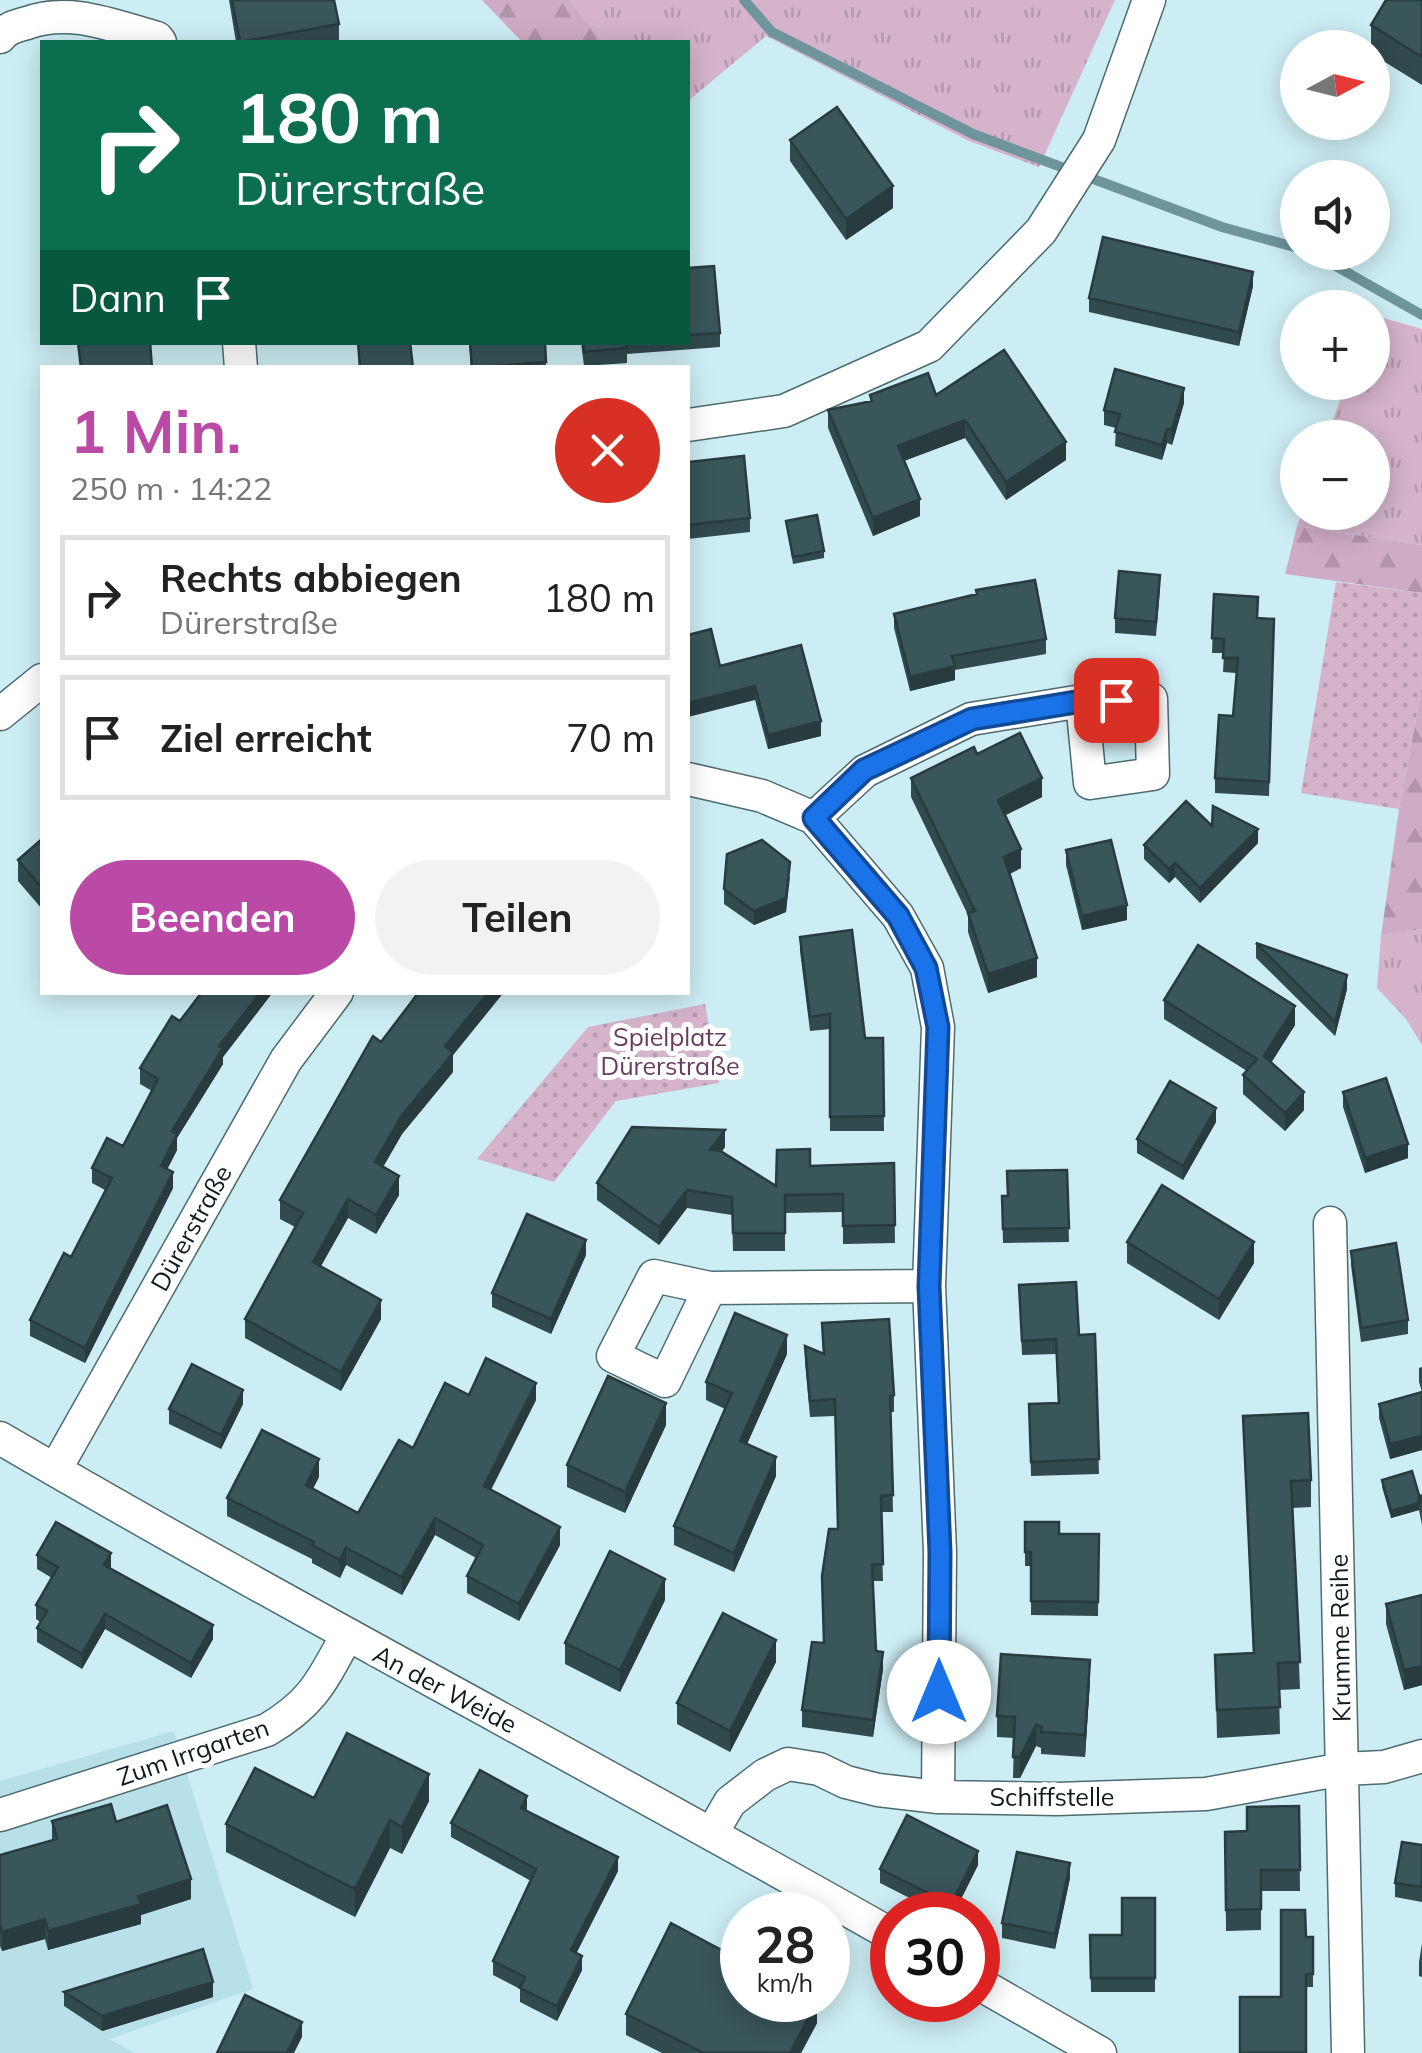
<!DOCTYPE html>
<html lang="de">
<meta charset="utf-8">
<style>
:root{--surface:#fff;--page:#f2f2f2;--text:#222;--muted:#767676;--line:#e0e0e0;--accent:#bb4aa7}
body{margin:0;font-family:Mulish,sans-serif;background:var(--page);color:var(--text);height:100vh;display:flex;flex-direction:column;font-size:38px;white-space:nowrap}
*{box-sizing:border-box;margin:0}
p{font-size:32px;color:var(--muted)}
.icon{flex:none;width:55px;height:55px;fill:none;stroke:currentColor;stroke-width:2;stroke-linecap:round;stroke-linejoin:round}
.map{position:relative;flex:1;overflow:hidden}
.details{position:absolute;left:40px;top:365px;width:650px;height:630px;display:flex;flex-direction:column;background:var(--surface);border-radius:0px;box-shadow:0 5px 25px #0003}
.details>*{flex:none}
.hud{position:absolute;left:40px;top:40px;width:650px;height:305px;border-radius:0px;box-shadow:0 5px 25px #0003;background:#0b6e4f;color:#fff;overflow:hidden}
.needle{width:65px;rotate:83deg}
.controls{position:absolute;left:1280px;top:30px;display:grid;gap:20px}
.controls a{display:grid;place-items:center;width:110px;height:110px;border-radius:50%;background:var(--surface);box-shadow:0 5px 25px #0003;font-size:50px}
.speed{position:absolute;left:720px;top:1892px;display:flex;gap:20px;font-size:50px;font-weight:700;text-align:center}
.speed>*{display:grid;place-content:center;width:130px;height:130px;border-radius:50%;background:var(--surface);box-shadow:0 5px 25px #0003;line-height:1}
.speed small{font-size:25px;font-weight:400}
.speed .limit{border:15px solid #d22;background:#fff;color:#111}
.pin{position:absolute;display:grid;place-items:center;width:85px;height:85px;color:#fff;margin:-42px;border-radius:20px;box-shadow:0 5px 15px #0006}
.me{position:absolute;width:110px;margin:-55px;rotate:0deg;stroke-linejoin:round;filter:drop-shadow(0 0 8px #0008)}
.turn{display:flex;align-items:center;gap:35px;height:210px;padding:0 30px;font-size:45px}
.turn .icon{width:130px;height:130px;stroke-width:2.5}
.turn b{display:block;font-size:70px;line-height:85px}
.then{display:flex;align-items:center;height:95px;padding:0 30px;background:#0003;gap:20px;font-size:38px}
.round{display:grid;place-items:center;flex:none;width:105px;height:105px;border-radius:52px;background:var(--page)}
.head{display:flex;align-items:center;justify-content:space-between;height:170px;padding:0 30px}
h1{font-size:60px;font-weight:700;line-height:75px;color:var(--accent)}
.button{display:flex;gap:20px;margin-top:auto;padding:20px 30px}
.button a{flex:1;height:115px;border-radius:60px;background:var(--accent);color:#fff;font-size:40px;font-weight:700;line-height:115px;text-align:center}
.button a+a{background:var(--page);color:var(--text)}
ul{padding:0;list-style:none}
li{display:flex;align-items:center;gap:30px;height:125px;margin:0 20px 15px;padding:0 10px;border:5px solid var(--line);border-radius:0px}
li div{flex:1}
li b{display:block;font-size:38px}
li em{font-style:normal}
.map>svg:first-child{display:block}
.built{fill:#b7e0e8}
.grass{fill:url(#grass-tufts)}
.forest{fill:url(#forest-firs)}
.park{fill:url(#park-dots)}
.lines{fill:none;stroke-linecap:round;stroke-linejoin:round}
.stream{stroke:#6e949c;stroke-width:10}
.minor-casing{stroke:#4e6b70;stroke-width:35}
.minor{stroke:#fff;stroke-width:32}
.wall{fill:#314a4e}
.shaded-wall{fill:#283c40}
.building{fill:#39565b;stroke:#283c40;stroke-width:2.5}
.route-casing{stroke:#114b97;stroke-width:25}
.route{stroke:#1a73e8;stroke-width:18}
.labels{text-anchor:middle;stroke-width:10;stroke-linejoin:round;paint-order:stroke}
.park-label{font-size:25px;fill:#693a5f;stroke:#fff}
.street-label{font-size:25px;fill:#0f1a1d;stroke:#fff}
</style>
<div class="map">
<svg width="1422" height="2053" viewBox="0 0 1422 2053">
<defs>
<pattern id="grass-tufts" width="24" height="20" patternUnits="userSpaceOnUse" patternTransform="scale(2.5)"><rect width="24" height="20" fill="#d4b3cb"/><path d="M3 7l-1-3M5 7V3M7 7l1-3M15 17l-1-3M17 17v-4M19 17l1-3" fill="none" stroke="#b599ae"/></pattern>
<pattern id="forest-firs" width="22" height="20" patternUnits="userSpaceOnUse" patternTransform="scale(2.5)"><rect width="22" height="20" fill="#cfacc6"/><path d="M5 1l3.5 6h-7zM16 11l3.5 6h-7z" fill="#b193aa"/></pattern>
<pattern id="park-dots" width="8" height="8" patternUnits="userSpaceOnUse" patternTransform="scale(2.5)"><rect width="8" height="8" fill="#d4b3cb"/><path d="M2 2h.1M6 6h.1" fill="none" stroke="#b599ae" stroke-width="1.8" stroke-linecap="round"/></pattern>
</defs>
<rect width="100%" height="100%" fill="#cdedf4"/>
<path class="built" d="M174,1731L253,1989L109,2039L135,2053H0V1781Z"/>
<path class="grass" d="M569,0H1115L1039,167L969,141L766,36L688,101V42H604Z
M1373,315L1422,329V545L1297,526L1302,513L1372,512V438L1327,437L1346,383L1372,382Z
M1422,929V1045L1406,1019L1377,988L1381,936Z"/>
<path class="forest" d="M482,0H569L604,42H522Z
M1297,526L1422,545V593L1285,574Z
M1422,686V929L1381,936L1399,809Z"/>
<path class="park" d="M1336,582L1422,593V686L1399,809L1301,793Z
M705,1004L719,1083L616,1101L554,1182L477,1159L588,1027Z"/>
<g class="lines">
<path class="stream" d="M744,0L772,32L973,134L1222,227L1298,248
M1311,252L1422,315"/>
<g class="minor-casing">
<path id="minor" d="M0,37C7,28 16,26 27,23C70,7 114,26 157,38L160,42
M239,342L241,368
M688,425L784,411L929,346L1041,231L1099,140L1149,0
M0,714L42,680
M688,779L762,796L814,818L898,916L927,968L938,1027L929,1286L940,1552L938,1797
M814,818L865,771L971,719L1082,701L1151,699L1153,774L1090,783L1082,701
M1330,1223L1348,2053
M710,1288L665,1381L613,1356L654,1276L710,1288L929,1286
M0,1438C294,1610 596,1767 892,1935
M55,1470L286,1060L337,992
M0,1815L267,1730C313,1703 322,1681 347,1635
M712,1833L730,1802L765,1775L788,1764L819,1769L846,1782L878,1790L938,1797L1057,1799L1206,1794L1343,1769L1384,1767L1422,1756
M978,1983L1100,2053"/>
</g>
<use href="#minor" class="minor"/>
</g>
<path class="wall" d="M229,0H334L339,24V42H236Z
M1422,0V85L1372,54V48H1371V25Z
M790,140L893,208L846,240L790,161Z
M688,268L720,333V347L627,354V363L584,366L581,342H688Z
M1253,286L1239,346L1089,312V298Z
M469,342H545L546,368H471Z
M870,395H936L1066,460L1006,500L965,438L904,461L920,516L873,536L828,428V410L870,401Z
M1184,403L1172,445L1167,443L1162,460L1115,446L1116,428L1104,425V410Z
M688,462L750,518V532L688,539Z
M786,521L824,551V558L793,564Z
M1160,589L1156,636L1115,633V618Z
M1214,594L1257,618L1274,619L1269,796L1215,793V778L1233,716L1236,673L1223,672L1224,653H1212Z
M894,614L1046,639V654L955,670V680L910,691L894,628Z
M801,645L821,736L768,749L755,700L720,666Z
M977,754L1042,797L1005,815L1021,868L1010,874L1037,977L988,993L968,932V915L911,797V778Z
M1212,826L1258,843L1200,903L1175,877L1169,883L1144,859V845Z
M42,839V909L18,881V860Z
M1066,850L1127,920L1082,930L1066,865Z
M790,877L786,912L754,925L724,904V889Z
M800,937L865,1038H883L884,1131H830V1029L810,1031L800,951Z
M1256,943L1347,989L1335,1036L1256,958Z
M202,992H273L223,1057V1064L177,1138V1150L167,1169L173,1188L85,1363L30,1336V1320L71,1257L105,1190L92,1183V1168L123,1146L152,1091L140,1084V1068Z
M419,992H504L453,1055V1072L402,1134L383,1167L399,1195L376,1234L348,1218L321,1266L381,1319L341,1391L245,1338V1319L295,1227L280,1219V1200L381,1042Z
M1164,1000L1295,1025L1271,1063L1304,1110L1285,1131L1243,1094V1075L1247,1071L1164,1019Z
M1343,1092L1408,1158L1365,1173L1343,1107Z
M1216,1122L1183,1180L1137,1153V1139Z
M725,1147L721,1152L776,1186L810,1166L894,1163L895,1243L843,1244V1212L785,1213V1251H733L732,1215L687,1208L659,1245L597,1200V1183Z
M1067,1170L1069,1242L1003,1243L1002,1196H1008Z
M1127,1242L1254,1263L1219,1320L1127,1263Z
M1351,1251L1408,1320V1334L1361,1342L1351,1265Z
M586,1255L551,1334L492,1307V1293Z
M1019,1285L1079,1335L1095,1334L1099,1474L1031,1476L1029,1404L1058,1403L1056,1354L1022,1355Z
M822,1323L894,1395V1412H891L893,1512H881L883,1581H873L876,1651L883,1669L873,1737L802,1727V1710L824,1643L838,1529L835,1416L810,1417L805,1362V1346L823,1353Z
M787,1354L747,1444L776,1476L734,1572L674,1545V1526L725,1409L706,1400V1382Z
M1422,1367V1450L1390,1459L1379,1418V1404L1422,1392L1419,1382V1368Z
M469,1395L536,1400L491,1490L560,1545L519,1621L467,1593V1576L476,1558L435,1535L402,1595L346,1565L340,1578L312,1563V1559L227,1516V1498L319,1477L312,1489L358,1513L413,1448Z
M243,1404L221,1449L169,1424V1409Z
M1243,1416L1311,1480V1507L1293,1508L1300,1689L1279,1690L1280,1734L1217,1738L1215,1655L1253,1653Z
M666,1425L625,1513L567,1487V1465Z
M1382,1480L1419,1495L1422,1494V1525L1419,1510L1391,1518L1382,1487Z
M1025,1522L1059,1534H1099L1098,1616L1031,1615V1566H1025Z
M37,1555L111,1568L213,1639L191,1678L105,1629L82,1669L37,1642V1628L40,1622L36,1619V1605L52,1578L37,1569Z
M1422,1595V1685L1404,1690L1386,1624V1604Z
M665,1600L620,1692L565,1664V1643Z
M776,1662L730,1752L677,1724V1703Z
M1090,1681L1085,1757L1041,1754V1748L1036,1746L1020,1778H1013L1014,1738L997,1737V1716Z
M314,1798L429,1801L402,1854L390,1848L355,1917L226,1852V1824Z
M1299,1806L1300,1891H1261V1930L1226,1931L1225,1832L1247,1831Z
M527,1811L618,1871L576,1953L582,1970L557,2021L520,2002V1989L493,1975V1961L531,1881L451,1837V1823Z
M52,1821L116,1822L191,1899L141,1915V1924L48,1950L45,1939L2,1951L0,1946V1855L52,1840Z
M1422,1845V1902L1395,1897V1883Z
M978,1865L953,1915H943L880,1883V1869Z
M1070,1878L1055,1949L1002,1938V1923Z
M1155,1898V1992H1091L1090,1935H1122Z
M1306,1937H1313V1987H1306V2053L1281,1997Z
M1422,1943V1977L1419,1976V1962Z
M64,1992L213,1997L102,2031L64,2006Z
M626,2014L817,2023L801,2053H662L626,2035Z"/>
<path class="shaded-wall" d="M893,186V208L846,240V219Z
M1253,272V286L1239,346V332Z
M1184,388V403L1172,445V430Z
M965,420V438L898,463V446Z
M1167,429V443L1162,460V445Z
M1066,442V460L1006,500V482Z
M920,499V516L873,536V518Z
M955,666V680L910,691V677Z
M755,686V700L688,717V703Z
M821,721V736L768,749V735Z
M1042,778V797L998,819V800Z
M1258,829V843L1200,903V888Z
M1021,849V868L1004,876V857Z
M790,862L786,912L754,925V911Z
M1175,863V877L1169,883V869Z
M1127,905V920L1082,930V916Z
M1037,958V977L988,993V974Z
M1347,975V989L1335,1036V1022Z
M261,992H273L223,1057V1064L177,1138V1150L161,1182V1166L172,1131L219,1046Z
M489,992H504L453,1055V1072L402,1134L375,1181V1162L402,1115L445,1046Z
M1295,1006V1025L1264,1074V1056Z
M1304,1092V1110L1285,1131V1113Z
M1216,1108V1122L1183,1180V1166Z
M725,1130V1147L710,1168V1150Z
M1408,1144V1158L1365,1173V1158Z
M173,1172V1188L85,1363V1348Z
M399,1176V1195L376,1234V1215Z
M687,1190V1208L659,1245V1227Z
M348,1199V1218L313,1280V1262Z
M586,1240V1255L551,1334V1319Z
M1254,1242V1263L1219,1320V1299Z
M381,1300V1319L341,1391V1372Z
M787,1335V1354L740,1460V1441Z
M536,1383V1400L484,1503V1486Z
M243,1390V1404L221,1449V1435Z
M666,1403V1425L625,1513V1492Z
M1422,1436V1450L1390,1459V1444Z
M776,1457V1476L734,1572V1553Z
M319,1459V1477L306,1503V1485Z
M1419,1503V1510L1391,1518V1511Z
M435,1518V1535L402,1595V1577Z
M560,1527V1545L519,1621V1604Z
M346,1548V1565L340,1578V1560Z
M111,1553V1568L104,1565Z
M665,1579V1600L620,1692V1670Z
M105,1614V1629L82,1669V1654Z
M213,1625V1639L191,1678V1663Z
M776,1640V1662L730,1752V1731Z
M883,1652V1669L873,1737V1720Z
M1090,1660V1681L1085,1757V1735Z
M1422,1666V1685L1404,1690V1670Z
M1036,1725V1746L1020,1778V1757Z
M429,1774V1801L402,1854V1827Z
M527,1796V1810L521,1808Z
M390,1820V1848L355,1917V1889Z
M978,1851V1865L953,1915H951V1904Z
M618,1857V1871L571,1964V1950Z
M1070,1863V1878L1055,1949V1934Z
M191,1879V1899L141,1915V1924L48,1950V1931L138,1896Z
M45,1919V1939L2,1951V1932Z
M582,1956V1970L557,2021V2006Z
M213,1982V1997L102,2031V2016Z
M817,2001V2023L801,2053H790Z
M302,2022V2037L294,2053H287Z"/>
<path class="building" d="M232,0H334L339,24L240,42Z
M1386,0H1422V57L1371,25Z
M837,107L893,186L846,219L790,140Z
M1103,237L1253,272L1239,332L1089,298Z
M714,266L720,333L688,335V268Z
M78,342H150L152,368H81Z
M358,342H410L413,368H360Z
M470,342H545L546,362L472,368Z
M583,342H626L627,348L584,352Z
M1004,350L1066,442L1006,482L965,420L898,446L920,499L873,518L828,410L872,401L870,395L928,373L936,395Z
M1115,369L1184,388L1172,430L1167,429L1162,445L1115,432L1120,414L1104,410Z
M744,456L750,518L688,525V462Z
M817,515L824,551L793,557L786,521Z
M1119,571L1160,575L1156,622L1115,618Z
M1035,580L1046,639L952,656L955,666L910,677L894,614L977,594L976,590Z
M1214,594L1258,597L1257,618L1274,619L1269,782L1215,778L1219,715L1233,716L1238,658H1223L1224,639L1212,638Z
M711,629L720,666L801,645L821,721L768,735L755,686L688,703V635Z
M1020,733L1042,778L998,800L1021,849L1004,857L1037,958L988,974L968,913L975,911L911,778L974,747L977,754Z
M1186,801L1212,826L1213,806L1258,829L1200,888L1175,863L1169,869L1144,845Z
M42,839V888L18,860Z
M762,840L790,862L786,898L754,911L724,889L727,854Z
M1111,840L1127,905L1082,916L1066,850Z
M852,930L865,1038H883L884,1116L830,1117V1014L810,1017L800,937Z
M1256,943L1347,975L1335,1022Z
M1198,945L1295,1006L1264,1056L1304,1092L1285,1113L1243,1075L1257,1059L1164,1000Z
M202,992H261L219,1046L223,1048L172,1131L177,1134L161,1166L173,1172L85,1348L30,1320L64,1253L71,1257L112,1178L92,1168L107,1138L123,1146L158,1079L140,1068L172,1016L180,1021Z
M419,992H489L445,1046L453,1053L402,1115L375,1162L399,1176L376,1215L348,1199L313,1262L381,1300L341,1372L245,1319L303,1213L280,1200L373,1036L381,1042Z
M1386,1078L1408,1144L1365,1158L1343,1092Z
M1170,1081L1216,1108L1183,1166L1137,1139Z
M632,1127L725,1130L710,1150H719L776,1186L777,1150L810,1149V1166L894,1163L895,1225L843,1226V1194L785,1195V1233H733L732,1197L687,1190L659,1227L597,1183Z
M1067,1170L1069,1228L1003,1229L1002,1196H1008L1007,1171Z
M1162,1185L1254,1242L1219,1299L1127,1242Z
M527,1214L586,1240L551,1319L492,1293Z
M1396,1243L1408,1320L1361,1328L1351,1251Z
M1076,1282L1079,1335L1095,1334L1099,1459L1031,1462L1029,1404L1059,1403L1056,1339L1022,1341L1019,1285Z
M735,1313L787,1335L740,1441L776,1457L734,1553L674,1526L732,1393L706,1382Z
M889,1319L894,1395L890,1396L893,1495L881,1496L883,1564L872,1565L876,1651L883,1652L873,1720L802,1710L812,1642L824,1643L822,1576L829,1529H838L835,1399L810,1401L805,1346L824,1354L822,1323Z
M486,1358L536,1383L484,1486L560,1527L519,1604L467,1576L483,1545L435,1518L402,1577L346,1548L340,1560L312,1545L314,1542L227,1498L262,1430L319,1459L306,1485L358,1513L399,1440L413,1448L445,1383L469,1395Z
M192,1364L243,1390L221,1435L169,1409Z
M608,1376L666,1403L625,1492L567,1465Z
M1422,1392V1436L1390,1444L1379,1404Z
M1308,1413L1311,1480L1291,1481L1300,1662L1278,1663L1280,1707L1217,1710L1215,1655L1254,1653L1243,1416Z
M1412,1471L1421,1502L1419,1495V1503L1391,1511L1382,1480Z
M56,1522L111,1553L104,1565L213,1625L191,1663L105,1614L82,1654L37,1628L47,1611L36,1605L58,1567L37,1555Z
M1025,1522H1059V1534H1099L1098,1602L1031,1601V1552H1025Z
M610,1551L665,1579L620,1670L565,1643Z
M1422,1595V1666L1404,1670L1386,1604Z
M723,1613L776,1640L730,1731L677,1703Z
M1001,1654L1090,1660L1085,1735L1041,1732L1042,1727L1036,1725L1020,1757H1013L1015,1717L997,1716Z
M347,1733L429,1774L402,1827L390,1820L355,1889L226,1824L255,1768L314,1798Z
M480,1770L527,1796L521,1808L618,1857L571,1950L582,1956L557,2006L520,1988L525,1977L493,1961L536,1869L451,1823Z
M111,1804L116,1822L167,1805L191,1879L138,1896L141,1904L48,1931L45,1919L2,1932L0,1926V1855L57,1839L52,1821Z
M1299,1806L1300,1870H1261V1909L1226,1910L1225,1832L1247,1831V1807Z
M907,1815L978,1851L951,1904L880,1869Z
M1402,1842L1422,1845V1887L1395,1883Z
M1017,1852L1070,1863L1055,1934L1002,1923Z
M1122,1898H1155V1978H1091L1090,1935H1122Z
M1281,1910H1305L1306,1937H1313V1974H1306V2053H1240V1997H1281Z
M671,1923L742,1961V2000H814L817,2001L790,2053H704L626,2014Z
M203,1949L213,1982L102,2016L64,1992Z
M245,1995L302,2022L287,2053H217Z"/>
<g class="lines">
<g class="route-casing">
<path id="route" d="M939,1692L940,1552L929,1286L938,1027L926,968L898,916L814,818L864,770L972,719L1082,701L1116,700"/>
</g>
<use href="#route" class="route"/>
</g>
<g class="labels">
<g class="park-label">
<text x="670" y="1046">Spielplatz<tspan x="670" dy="29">Dürerstraße</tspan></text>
</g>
<g class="street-label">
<text transform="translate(191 1228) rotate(-61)" y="9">Dürerstraße</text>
<text transform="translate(1340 1638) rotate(-91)" y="9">Krumme Reihe</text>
<text transform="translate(445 1689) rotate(28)" y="9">An der Weide</text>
<text transform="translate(193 1752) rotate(-19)" y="9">Zum Irrgarten</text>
<text x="1052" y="1806">Schiffstelle</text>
</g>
</g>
</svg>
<div class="controls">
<a><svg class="needle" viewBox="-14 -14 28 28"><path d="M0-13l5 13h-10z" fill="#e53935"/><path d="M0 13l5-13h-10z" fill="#767676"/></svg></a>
<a><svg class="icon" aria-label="sound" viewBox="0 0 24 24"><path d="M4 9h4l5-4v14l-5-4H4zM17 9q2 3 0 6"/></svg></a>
<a>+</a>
<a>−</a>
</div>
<div class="speed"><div>28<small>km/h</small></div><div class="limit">30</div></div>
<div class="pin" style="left:1116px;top:700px;background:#d93025"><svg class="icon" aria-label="arrive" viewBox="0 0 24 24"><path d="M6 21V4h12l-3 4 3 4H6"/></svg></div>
<svg class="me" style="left:939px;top:1692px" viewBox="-20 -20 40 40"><circle r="19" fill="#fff"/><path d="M0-13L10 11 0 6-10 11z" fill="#1a73e8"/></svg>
<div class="hud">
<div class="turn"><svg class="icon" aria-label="right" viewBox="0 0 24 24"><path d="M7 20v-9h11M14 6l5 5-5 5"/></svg><div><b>180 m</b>Dürerstraße</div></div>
<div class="then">Dann<svg class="icon" aria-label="arrive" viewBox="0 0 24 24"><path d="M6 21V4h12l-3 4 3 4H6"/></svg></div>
</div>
<section class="details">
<div class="head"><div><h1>1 Min.</h1><p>250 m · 14:22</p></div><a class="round" style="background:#d93025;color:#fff"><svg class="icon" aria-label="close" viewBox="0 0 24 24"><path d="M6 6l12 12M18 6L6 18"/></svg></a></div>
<ul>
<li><svg class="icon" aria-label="right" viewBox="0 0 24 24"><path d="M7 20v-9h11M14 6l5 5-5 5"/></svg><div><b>Rechts abbiegen</b><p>Dürerstraße</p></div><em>180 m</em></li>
<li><svg class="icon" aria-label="arrive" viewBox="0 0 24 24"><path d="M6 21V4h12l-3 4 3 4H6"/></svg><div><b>Ziel erreicht</b></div><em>70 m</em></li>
</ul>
<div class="button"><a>Beenden</a><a>Teilen</a></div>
</section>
</div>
